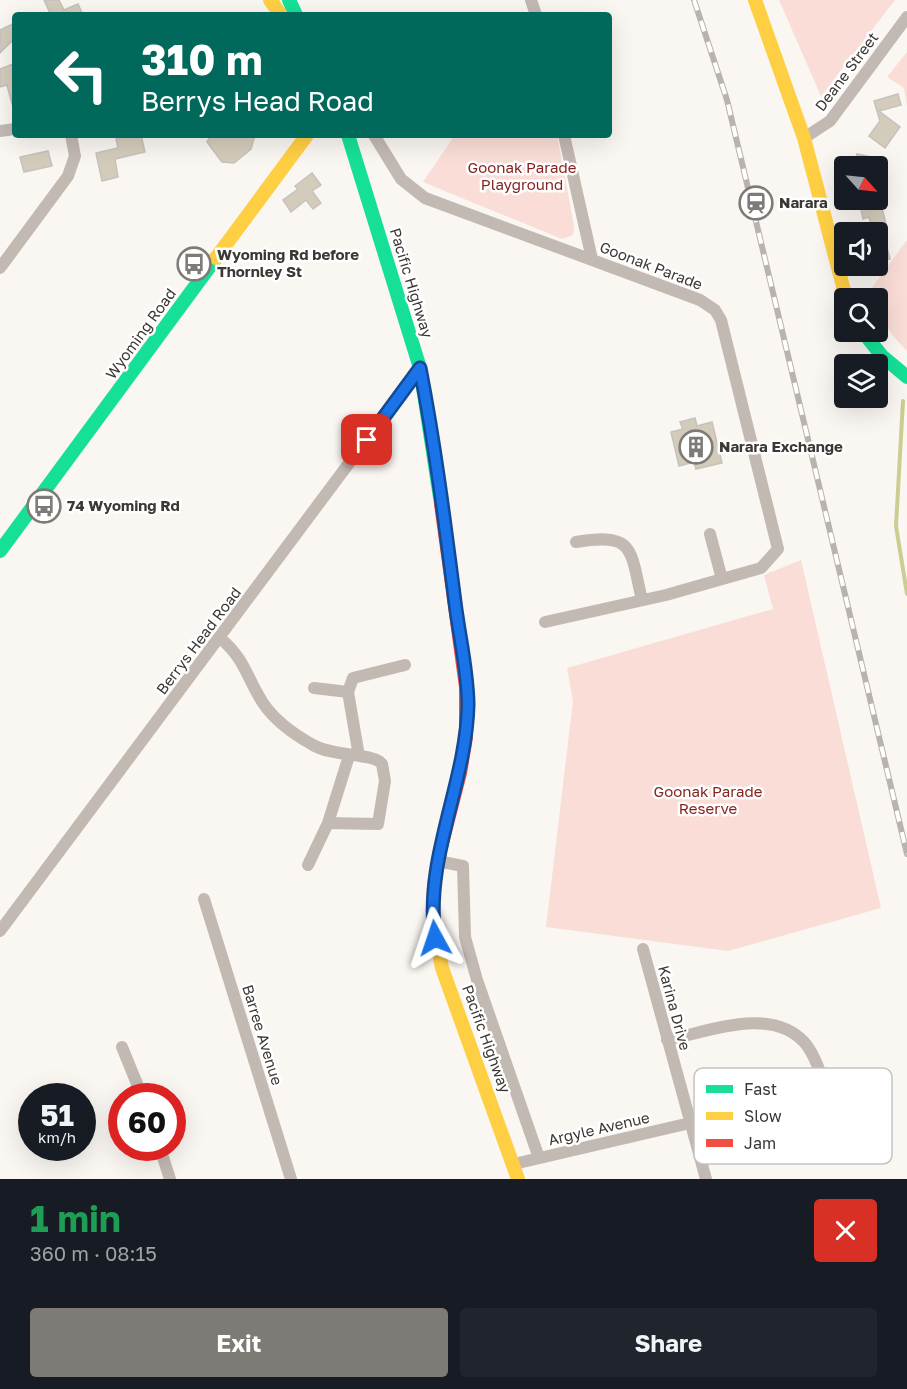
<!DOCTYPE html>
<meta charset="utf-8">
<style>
:root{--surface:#171b24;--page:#20242c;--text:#f1f3f6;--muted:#9ea1a6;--accent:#7e7a76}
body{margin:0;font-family:"Golos Text",sans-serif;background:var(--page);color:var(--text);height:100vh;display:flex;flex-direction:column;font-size:22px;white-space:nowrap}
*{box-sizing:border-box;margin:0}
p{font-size:20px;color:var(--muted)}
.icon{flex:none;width:33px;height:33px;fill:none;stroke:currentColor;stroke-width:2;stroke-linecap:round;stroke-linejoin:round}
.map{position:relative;height:1179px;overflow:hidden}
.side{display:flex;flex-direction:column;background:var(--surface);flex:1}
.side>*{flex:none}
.hud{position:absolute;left:12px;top:12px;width:600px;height:126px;border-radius:6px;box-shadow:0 6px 24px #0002;background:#00695c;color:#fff;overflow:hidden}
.needle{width:39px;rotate:117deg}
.tools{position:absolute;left:834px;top:156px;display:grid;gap:12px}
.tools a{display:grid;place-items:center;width:54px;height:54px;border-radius:6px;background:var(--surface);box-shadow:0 6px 24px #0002;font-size:30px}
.speed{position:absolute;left:18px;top:1083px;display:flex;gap:12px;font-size:30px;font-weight:700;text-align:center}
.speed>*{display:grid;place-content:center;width:78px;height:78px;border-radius:50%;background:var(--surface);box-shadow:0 6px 24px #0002;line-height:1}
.speed small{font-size:15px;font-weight:400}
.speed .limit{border:9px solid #d22;background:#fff;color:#111}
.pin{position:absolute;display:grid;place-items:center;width:51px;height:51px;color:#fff;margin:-26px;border-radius:12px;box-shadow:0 3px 9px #0006}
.me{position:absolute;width:66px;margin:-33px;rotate:355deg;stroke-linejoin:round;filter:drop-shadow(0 0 4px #0008)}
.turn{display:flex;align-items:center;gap:21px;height:126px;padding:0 30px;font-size:27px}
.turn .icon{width:78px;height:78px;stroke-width:2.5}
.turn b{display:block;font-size:42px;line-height:51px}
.round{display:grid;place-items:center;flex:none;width:63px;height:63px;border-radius:6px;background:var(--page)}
.headline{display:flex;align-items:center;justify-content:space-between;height:102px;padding:0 30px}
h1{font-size:36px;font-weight:700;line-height:45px;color:#1e9e55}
.action{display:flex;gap:12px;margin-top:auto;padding:12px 30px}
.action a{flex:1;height:69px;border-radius:6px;background:var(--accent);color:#fff;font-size:24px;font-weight:700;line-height:69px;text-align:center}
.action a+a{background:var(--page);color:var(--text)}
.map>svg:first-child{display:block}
.green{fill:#faddd7}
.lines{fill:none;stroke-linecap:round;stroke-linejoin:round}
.stream{stroke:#cccd92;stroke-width:4}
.building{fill:#d4ccbb;stroke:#c5c2be;stroke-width:1.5}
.street{stroke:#c3b9b3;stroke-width:12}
.fast{stroke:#16e098;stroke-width:14}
.slow{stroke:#ffcf43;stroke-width:14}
.jam{stroke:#f24e42;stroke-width:14}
.rail-casing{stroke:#b9b3ae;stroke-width:6}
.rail{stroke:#fff;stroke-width:4;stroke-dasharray:11;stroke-linecap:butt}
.route-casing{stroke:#114b97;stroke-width:15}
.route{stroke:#1a73e8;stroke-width:10}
.labels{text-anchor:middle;stroke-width:5;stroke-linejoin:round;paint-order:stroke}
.street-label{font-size:15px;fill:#3c3834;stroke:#fff}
.park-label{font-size:15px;fill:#87231e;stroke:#fff}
.poi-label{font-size:15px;font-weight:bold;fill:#3c3834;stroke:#fff;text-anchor:start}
.key{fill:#fff;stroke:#c4c3c2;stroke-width:1.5}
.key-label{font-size:16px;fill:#3c3834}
</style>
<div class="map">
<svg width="907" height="1179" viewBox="0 0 907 1179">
<rect width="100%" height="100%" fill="#faf6f1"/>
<path class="green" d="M779,0H895L821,96Z
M907,52V106L904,88L887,77Z
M455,135H557L574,226L573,235L562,239L423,182Z
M907,240V351C893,336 878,321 878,298H872L868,293Z
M801,560L881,908L728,951L546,927L573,701L567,668L773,609L764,575Z"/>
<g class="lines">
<path class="stream" d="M903,401L896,526L907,594"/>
</g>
<path class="building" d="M44,0H59L64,10L78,4L83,15H51Z
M15,23V38L0,53V30Z
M15,63V104H12L7,85L0,87V69Z
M898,94L901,105L879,111L900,127L885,148L869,136L880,121L874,101Z
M141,135L145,152L115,159L118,177L102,181L96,153L118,148L116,139Z
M211,135H255L251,149L234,163L222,162L207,142Z
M48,151L52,166L24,172L20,157Z
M857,154L876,158L874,166H854Z
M312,173L321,185L312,191L321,203L313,209L306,200L291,212L283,200L298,189L295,186Z
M859,200H880L886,224L881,225L890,259L878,262V226L872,228L869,217L863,219Z
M695,418L697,426L712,422L722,463L696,469L694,462L679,466L671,432L683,429L680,422Z"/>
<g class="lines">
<path class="street" d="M531,0L536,15
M0,131L15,129
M374,135L401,179L425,198L700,300L715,310L721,320L778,549L761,568L666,595L545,622
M564,135L592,259
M804,138L830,121L907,17
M0,268L68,176L75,156L71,135
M710,534L722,579
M576,542C635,532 630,549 642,600
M220,638C246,660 246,677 263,703C275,721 295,735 313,745C333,757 375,753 382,764L385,781L378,824L328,823
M314,688L348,692L353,678L405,665
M348,692L359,756
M437,861L463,866L465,937L477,980L539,1158
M308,865L328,823L349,756
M204,899L291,1179
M0,931L420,368
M643,949L706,1179
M667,1040C708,1032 771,1005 805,1043C817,1058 823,1081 829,1099
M122,1047L142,1096
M160,1148L170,1179
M514,1164L690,1123"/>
<path class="fast" d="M289,0L296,15
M348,135L420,368L441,504
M863,332L882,356L907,377
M0,551L216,258"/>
<path class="slow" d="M270,0L281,15
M755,0L804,138L846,298
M216,258L307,135
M439,855L434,885L433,922L442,968L518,1179"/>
<path class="jam" d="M439,855L460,773L466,737V687L441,504"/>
<g class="rail-casing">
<path id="rail" d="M694,0L727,100L907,854"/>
</g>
<use href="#rail" class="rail"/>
</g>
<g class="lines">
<g class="route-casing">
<path id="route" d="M367,440L420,368C435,445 445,524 455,602C459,635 468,672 468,705C466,785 424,858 435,938"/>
</g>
<use href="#route" class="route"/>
</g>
<defs>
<g id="station-ring" transform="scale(1.725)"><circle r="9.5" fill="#fff" stroke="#7e7a76" stroke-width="1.5"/><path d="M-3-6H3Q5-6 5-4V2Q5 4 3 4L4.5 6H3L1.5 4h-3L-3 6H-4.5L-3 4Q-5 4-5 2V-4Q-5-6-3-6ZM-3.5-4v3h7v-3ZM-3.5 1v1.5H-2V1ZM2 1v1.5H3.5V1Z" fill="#7e7a76"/></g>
<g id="bus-ring" transform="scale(1.725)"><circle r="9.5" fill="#fff" stroke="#7e7a76" stroke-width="1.5"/><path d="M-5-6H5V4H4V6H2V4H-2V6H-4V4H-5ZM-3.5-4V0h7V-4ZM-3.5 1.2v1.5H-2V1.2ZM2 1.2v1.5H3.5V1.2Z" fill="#7e7a76"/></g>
<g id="building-ring" transform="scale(1.725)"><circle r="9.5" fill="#fff" stroke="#7e7a76" stroke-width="1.5"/><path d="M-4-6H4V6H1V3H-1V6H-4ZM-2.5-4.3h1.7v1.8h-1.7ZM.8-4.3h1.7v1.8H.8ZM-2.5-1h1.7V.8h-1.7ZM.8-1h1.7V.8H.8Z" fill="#7e7a76"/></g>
</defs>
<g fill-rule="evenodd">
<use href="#station-ring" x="756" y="203"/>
<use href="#bus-ring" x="194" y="264"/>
<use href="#building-ring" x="696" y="447"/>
<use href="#bus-ring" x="44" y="506"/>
</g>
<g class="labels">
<g class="street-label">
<text transform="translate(847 72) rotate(-53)" y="5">Deane Street</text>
<text transform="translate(651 266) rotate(21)" y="5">Goonak Parade</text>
<text transform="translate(411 283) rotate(73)" y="5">Pacific Highway</text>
<text transform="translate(141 334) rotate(-54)" y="5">Wyoming Road</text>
<text transform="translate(199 641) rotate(-53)" y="5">Berrys Head Road</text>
<text transform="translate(674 1008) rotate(75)" y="5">Karina Drive</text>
<text transform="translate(262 1035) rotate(73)" y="5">Barree Avenue</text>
<text transform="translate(486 1039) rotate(70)" y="5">Pacific Highway</text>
<text transform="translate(599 1129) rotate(-13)" y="5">Argyle Avenue</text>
</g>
<g class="park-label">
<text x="522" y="173">Goonak Parade<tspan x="522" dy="17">Playground</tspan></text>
<text x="708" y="797">Goonak Parade<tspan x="708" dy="17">Reserve</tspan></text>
</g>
<g class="poi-label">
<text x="779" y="208">Narara</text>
<text x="217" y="260">Wyoming Rd before<tspan x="217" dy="17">Thornley St</tspan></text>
<text x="719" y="452">Narara Exchange</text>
<text x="67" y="511">74 Wyoming Rd</text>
</g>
</g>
<rect x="694" y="1068" width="198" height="96" rx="9" class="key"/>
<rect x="706" y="1085" width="27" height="8" fill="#16e098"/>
<rect x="706" y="1112" width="27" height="8" fill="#ffcf43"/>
<rect x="706" y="1139" width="27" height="8" fill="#f24e42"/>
<g class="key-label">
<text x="744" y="1095">Fast</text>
<text x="744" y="1122">Slow</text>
<text x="744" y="1149">Jam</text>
</g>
</svg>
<div class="tools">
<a><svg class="needle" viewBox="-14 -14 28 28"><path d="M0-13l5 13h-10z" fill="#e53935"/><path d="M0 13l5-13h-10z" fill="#9ea1a6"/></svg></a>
<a><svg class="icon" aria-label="sound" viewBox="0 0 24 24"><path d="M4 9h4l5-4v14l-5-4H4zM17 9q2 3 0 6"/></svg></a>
<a><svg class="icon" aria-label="search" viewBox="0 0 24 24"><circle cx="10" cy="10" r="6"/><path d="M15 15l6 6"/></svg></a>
<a><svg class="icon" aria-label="layers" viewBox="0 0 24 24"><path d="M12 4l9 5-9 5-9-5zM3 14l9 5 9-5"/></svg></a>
</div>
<div class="speed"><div>51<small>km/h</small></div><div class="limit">60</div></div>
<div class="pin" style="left:367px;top:440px;background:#d93025"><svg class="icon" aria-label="arrive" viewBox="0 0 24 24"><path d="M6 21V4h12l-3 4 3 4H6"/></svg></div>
<svg class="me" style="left:435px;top:938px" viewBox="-20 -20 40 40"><path d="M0-17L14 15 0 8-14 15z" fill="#1a73e8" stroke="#fff" stroke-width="4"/></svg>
<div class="hud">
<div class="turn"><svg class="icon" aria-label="left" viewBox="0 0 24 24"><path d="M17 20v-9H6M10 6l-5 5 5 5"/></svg><div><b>310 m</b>Berrys Head Road</div></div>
</div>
</div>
<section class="side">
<div class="headline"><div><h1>1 min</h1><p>360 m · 08:15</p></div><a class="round" style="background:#d93025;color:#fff"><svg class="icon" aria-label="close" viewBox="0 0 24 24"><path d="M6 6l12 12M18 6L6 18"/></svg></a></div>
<div class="action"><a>Exit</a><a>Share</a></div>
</section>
